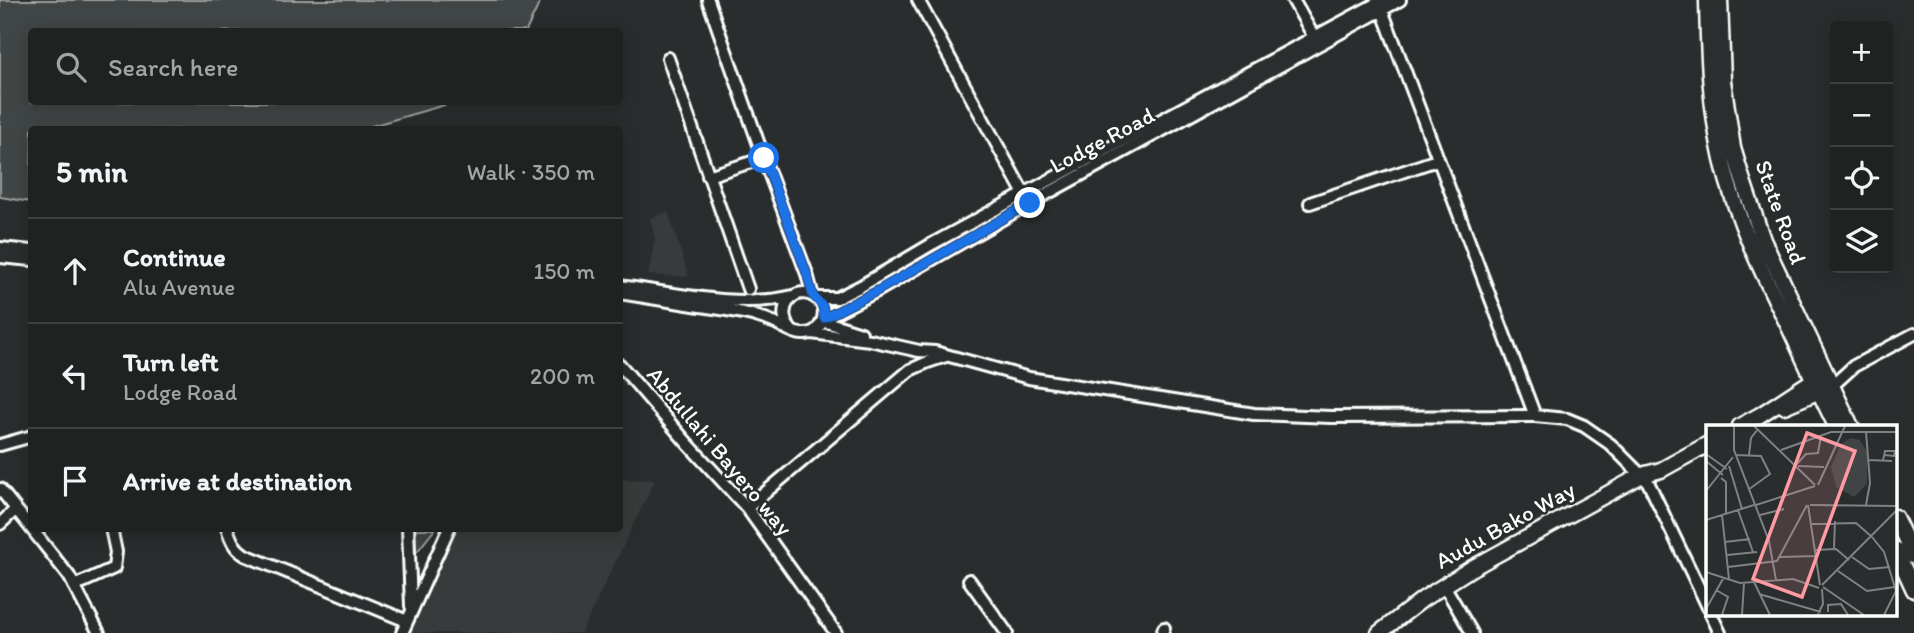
<!DOCTYPE html>
<meta charset="utf-8">
<style>
body{margin:0;font-family:Itim,sans-serif;background:#2d2f2f;color:#f1f3f6}
.controls{position:absolute;right:21px;top:21px;display:grid;overflow:hidden;border-radius:7px;box-shadow:0 4px 18px #0003}
.controls button{width:63px;height:63px;display:grid;place-items:center;padding:0;border:0;border-bottom:2px solid #3d3f40;background:#202222;color:#f1f3f6;font:35px sans-serif}
.stop{position:absolute;width:21px;height:21px;margin:-16px;border:5px solid #1a73e8;border-radius:50%;background:#fff}
.stop.end{background:#1a73e8;border-color:#fff;box-shadow:0 2px 7px #0008}
.list{margin:0;padding:0;list-style:none}
h2{display:flex;justify-content:space-between;align-items:center;height:91px;margin:0;padding:0 28px;font-size:30px}
h2 small{font-size:23px;font-weight:400;color:#a2a4a5}
.list li{display:grid;grid-template-columns:46px 1fr auto;gap:21px;align-items:center;box-sizing:border-box;height:105px;padding:0 28px;border-top:2px solid #3d3f40}
.list b{display:block;font-size:26px;white-space:nowrap}
.list p{margin:0;font-size:23px;white-space:nowrap;color:#a2a4a5}
.list em{font-size:23px;font-style:normal;color:#a2a4a5}
.icon{flex:none;width:38px;height:38px;fill:none;stroke:currentColor;stroke-width:2;stroke-linecap:round;stroke-linejoin:round}
.map{position:relative;flex:none;width:1914px;height:633px;overflow:hidden}
.search{position:absolute;background:#202222;box-shadow:0 4px 18px #0003;left:28px;top:28px;width:595px;height:77px;display:flex;align-items:center;gap:18px;box-sizing:border-box;padding:0 24px;border-radius:7px;color:#a2a4a5;font-size:26px}
.panel{position:absolute;background:#202222;box-shadow:0 4px 18px #0003;left:28px;top:126px;width:595px;height:406px;border-radius:7px}
.map>svg:first-child{display:block}
.built{fill:#373a3b}
.green{fill:#414445;stroke:#a0a2a2;stroke-width:2}
.lines{fill:none;stroke-linecap:round;stroke-linejoin:round}
.minor-casing{stroke:#fff;stroke-width:16}
.major-casing{stroke:#fff;stroke-width:19}
.minor{stroke:#2a2d2e;stroke-width:10}
.major{stroke:#2a2d2e;stroke-width:14}
.route{stroke:#1a73e8;stroke-width:9}
.labels{text-anchor:middle;stroke-width:5;stroke-linejoin:round;paint-order:stroke}
.street-label{font-size:23px;fill:#fff;stroke:#2a2d2e}
.inset-road{fill:none;stroke:#7f8182;stroke-width:2}
.view{fill:#ff9aa2;fill-opacity:0.15;stroke:#ff9aa2;stroke-width:3.5}
.inset-edge{fill:none;stroke:#fff;stroke-width:3.5}
</style>
<div class="map">
<svg width="1914" height="633" viewBox="0 0 1914 633">
<rect width="100%" height="100%" fill="#2a2d2e"/>
<filter id="ink" filterUnits="userSpaceOnUse"><feTurbulence type="fractalNoise" baseFrequency=".0143" numOctaves="2"/><feDisplacementMap in="SourceGraphic" scale="14" xChannelSelector="R" yChannelSelector="G"/><feConvolveMatrix kernelMatrix="1 2 1 2 8 2 1 2 1" color-interpolation-filters="sRGB"/></filter>
<g filter="url(#ink)">
<path class="built" d="M668,212L688,274L687,277L648,275L655,239L650,218Z
M620,479L655,480L581,633H407L454,529L620,528Z"/>
<path class="green" d="M0,0H541L526,31L32,32V102H455L361,129L32,130L31,202L0,197Z
M416,529H435L416,553Z"/>
<g class="lines">
<defs>
<path id="minor" d="M708,0L768,170L807,274L813,296
M918,0L1024,194
M1293,0L1314,37
M1382,10L1535,416
M668,58L748,289
M708,176L764,158
M1310,203L1437,160
M0,248L32,251
M0,257L32,260
M620,286C674,293 740,309 793,296
M620,293C644,297 669,301 694,305C713,308 733,310 752,315C759,317 766,319 773,322C782,325 792,334 802,334C822,336 832,309 815,297C795,283 772,310 792,331
M817,298H837L861,286L932,244L1024,194L1383,0
M824,318L879,290L1030,203L1400,0
M823,321L861,333
M811,333L870,340L919,351L935,352L1029,378L1254,414L1331,417L1535,416L1567,419L1584,426L1610,444L1648,482L1708,607
M620,365L688,444L747,508L836,633
M1832,386L1854,366L1914,334
M0,445L32,436
M0,489L69,576L99,633
M747,508L910,370L928,362L946,356
M0,524L16,509
M227,528C231,540 234,548 245,555L407,621
M408,528L411,606
M969,580L1007,633
M74,586L114,568L116,552L111,528
M1448,592L1472,633
M1711,614L1720,633
M402,633L449,528
M1162,633L1164,628"/>
<path id="major" d="M1707,0C1708,54 1710,107 1722,160C1736,219 1763,275 1790,329C1805,362 1820,394 1836,426
M1720,0L1723,81L1733,148L1742,178L1763,240L1851,426
M1784,406L1827,388
M1740,426L1760,415L1821,375
M1895,517L1914,557
M1895,549L1914,590
M1379,633L1423,599L1472,568L1642,475L1661,470L1708,444"/>
</defs>
<use href="#minor" class="minor-casing"/>
<use href="#major" class="major-casing"/>
<use href="#minor" class="minor"/>
<use href="#major" class="major"/>
</g>
</g>
<g class="lines" filter="url(#ink)">
<path class="route" d="M764,158L807,274L813,296L823,307L824,318L879,290L1030,203"/>
</g>
<g class="labels">
<g class="street-label">
<text transform="translate(1102 140) rotate(-28)" y="8">Lodge Road</text>
<text transform="translate(1781 212) rotate(70)" y="8">State Road</text>
<text transform="translate(720 451) rotate(50)" y="8">Abdullahi Bayero way</text>
<text transform="translate(1505 525) rotate(-29)" y="8">Audu Bako Way</text>
</g>
</g>
<g transform="translate(1706 425)">
<rect width="191" height="191" fill="#2a2d2e"/>
<path d="M144,13L154,15L161,27V59L148,72L130,62L125,42L135,19Z" fill="#414445"/>
<path class="inset-road" d="M28,1V25L63,116L70,155M48,1L109,60M75,25L125,7H191M0,29L21,44M30,30L55,31L64,49L42,65M43,30L45,13L52,4M163,35L186,36M177,35L178,31L179,26H189L188,31L178,30M0,36L17,50M90,40L100,29L112,28L115,11M23,41L36,84M92,41L118,42M15,53L20,57V88M112,60L139,1M0,66L27,32M50,80L109,61M102,80L114,160M104,80L191,81M160,80L164,58L160,7M32,85L47,127M16,90L23,154M54,90L78,84M0,95L48,80M106,99L150,98L166,112M166,112L178,127L190,166L178,190M19,117L44,114M128,123L129,96M109,125L130,124L143,135M21,130L51,127M74,132L110,131M146,132L163,144L184,142M22,142L71,136L101,80M132,146L161,166L189,162M0,147L34,158L87,154L113,163M48,157L64,190M116,160L191,85M117,162L158,190M10,165L22,172L16,190M53,169L115,187M0,184L18,152M122,187V180L135,179L142,190M112,189L117,179L116,164M36,190L38,158"/>
<path class="view" d="M101,8L149,26L96,172L47,154Z"/>
<rect width="191" height="191" class="inset-edge"/>
</g>
</svg>
<div class="controls">
<button>+</button>
<button>−</button>
<button><svg class="icon" aria-label="locate" viewBox="0 0 24 24"><circle cx="12" cy="12" r="6"/><path d="M12 2v4M12 18v4M2 12h4M18 12h4"/></svg></button>
<button><svg class="icon" aria-label="layers" viewBox="0 0 24 24"><path d="M12 4l9 5-9 5-9-5zM3 14l9 5 9-5"/></svg></button>
</div>
<div class="stop" style="left:764px;top:158px"></div>
<div class="stop end" style="left:1030px;top:203px"></div>
<div class="search"><svg class="icon" aria-label="search" viewBox="0 0 24 24"><circle cx="10" cy="10" r="6"/><path d="M15 15l6 6"/></svg>Search here</div>
<section class="panel">
<h2>5 min<small>Walk · 350 m</small></h2>
<ul class="list">
<li><svg class="icon" aria-label="ahead" viewBox="0 0 24 24"><path d="M12 20V5M6 11l6-6 6 6"/></svg><div><b>Continue</b><p>Alu Avenue</p></div><em>150 m</em></li>
<li><svg class="icon" aria-label="left" viewBox="0 0 24 24"><path d="M17 20v-9H6M10 6l-5 5 5 5"/></svg><div><b>Turn left</b><p>Lodge Road</p></div><em>200 m</em></li>
<li><svg class="icon" aria-label="arrive" viewBox="0 0 24 24"><path d="M6 21V4h12l-3 4 3 4H6"/></svg><div><b>Arrive at destination</b></div></li>
</ul>
</section>
</div>
